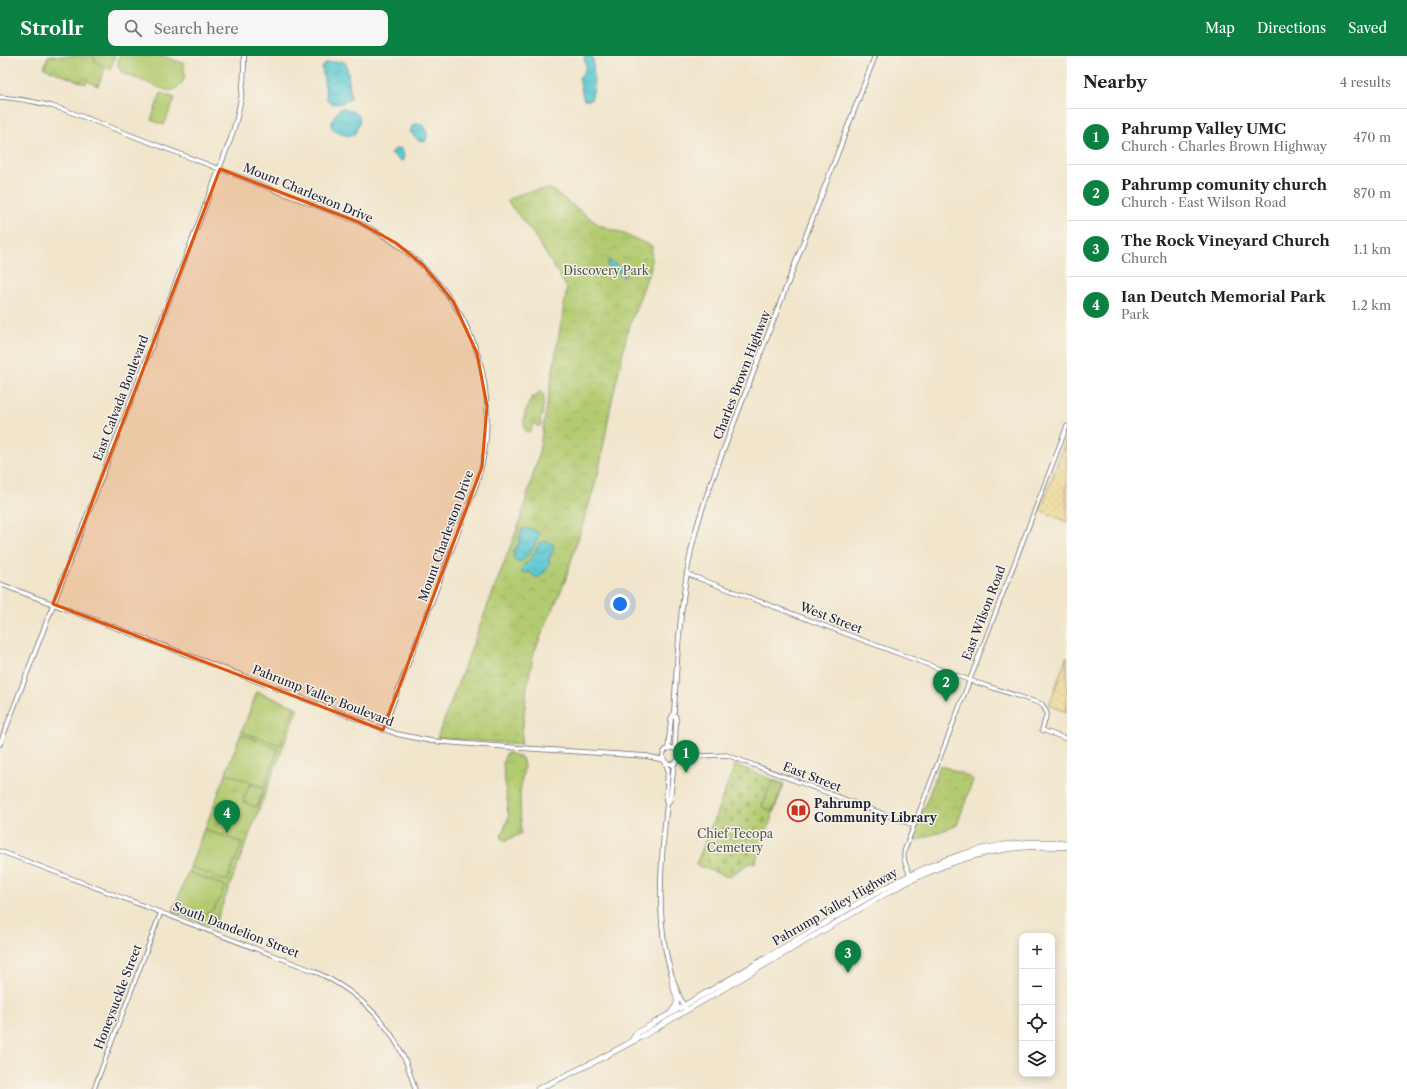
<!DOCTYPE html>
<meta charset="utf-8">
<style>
body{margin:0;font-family:"Libre Caslon Text",serif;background:#f6f6f6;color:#222}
.controls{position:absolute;right:12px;bottom:12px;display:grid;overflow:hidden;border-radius:8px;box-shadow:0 2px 10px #0003}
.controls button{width:36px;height:36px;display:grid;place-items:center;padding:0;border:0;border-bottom:1px solid #e0e0e0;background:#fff;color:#222;font:20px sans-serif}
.you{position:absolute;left:620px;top:548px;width:14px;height:14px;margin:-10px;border:3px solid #fff;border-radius:50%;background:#1a73e8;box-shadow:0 0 0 6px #1a73e833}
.badge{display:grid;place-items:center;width:26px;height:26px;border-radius:50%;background:#0b8043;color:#fff;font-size:13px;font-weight:700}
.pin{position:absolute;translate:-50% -33px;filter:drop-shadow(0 1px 2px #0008)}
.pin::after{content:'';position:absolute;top:21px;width:14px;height:12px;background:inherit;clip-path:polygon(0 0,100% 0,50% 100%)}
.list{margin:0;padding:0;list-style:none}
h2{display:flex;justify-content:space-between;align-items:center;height:52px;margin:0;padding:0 16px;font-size:17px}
h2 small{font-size:13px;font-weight:400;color:#767676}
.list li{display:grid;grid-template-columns:26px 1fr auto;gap:12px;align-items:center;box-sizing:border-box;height:56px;padding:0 16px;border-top:1px solid #e0e0e0}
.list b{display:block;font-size:15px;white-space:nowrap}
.list p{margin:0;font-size:13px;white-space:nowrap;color:#767676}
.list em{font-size:13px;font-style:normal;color:#767676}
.icon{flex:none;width:22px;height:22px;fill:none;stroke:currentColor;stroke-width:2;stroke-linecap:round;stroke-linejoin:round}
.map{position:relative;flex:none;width:1067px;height:1033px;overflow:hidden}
header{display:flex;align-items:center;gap:24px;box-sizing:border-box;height:56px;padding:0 20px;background:#0b8043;color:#fff}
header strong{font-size:19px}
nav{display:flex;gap:22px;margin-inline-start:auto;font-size:14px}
.search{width:280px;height:36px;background:#f6f6f6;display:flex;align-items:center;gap:10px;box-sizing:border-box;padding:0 14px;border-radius:8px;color:#767676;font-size:15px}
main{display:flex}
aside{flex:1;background:#fff}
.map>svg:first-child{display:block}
.grass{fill:url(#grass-tufts);stroke:#6a7655}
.sand{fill:url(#sand-dots);stroke:#887e6c}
.cemetery{fill:url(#cemetery-stones);stroke:#6a7655}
.park{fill:url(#park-crowns);stroke:#6a7655}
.pitch{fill:#b2ca6f;stroke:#6a7655}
.water{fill:url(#water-waves);stroke:#407688}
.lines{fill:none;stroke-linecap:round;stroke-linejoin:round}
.minor-casing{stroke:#6a666d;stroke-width:5}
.major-casing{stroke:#6a666d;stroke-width:5.5}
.highway-casing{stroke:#6a666d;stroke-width:6}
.minor{stroke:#fff;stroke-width:3.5}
.major{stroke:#fff;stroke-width:4}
.highway{stroke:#fff;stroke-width:5}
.marked{fill:#de560e;fill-opacity:0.2;stroke:#de560e;stroke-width:3;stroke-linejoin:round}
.labels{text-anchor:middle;stroke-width:3;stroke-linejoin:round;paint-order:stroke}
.street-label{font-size:12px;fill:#22223b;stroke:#f7f3e8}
.park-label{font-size:12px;fill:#4d544b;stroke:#f7f3e8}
.poi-label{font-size:12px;font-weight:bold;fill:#22223b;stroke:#f7f3e8;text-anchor:start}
</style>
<header>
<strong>Strollr</strong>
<div class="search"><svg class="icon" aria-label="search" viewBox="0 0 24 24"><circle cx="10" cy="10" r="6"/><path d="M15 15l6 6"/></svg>Search here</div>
<nav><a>Map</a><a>Directions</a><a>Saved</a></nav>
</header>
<main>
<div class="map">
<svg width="1067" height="1033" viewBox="0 0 1067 1033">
<defs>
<pattern id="grass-tufts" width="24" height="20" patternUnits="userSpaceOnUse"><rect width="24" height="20" fill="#b2ca6f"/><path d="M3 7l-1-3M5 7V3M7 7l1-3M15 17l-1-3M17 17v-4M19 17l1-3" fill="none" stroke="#99ad61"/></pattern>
<pattern id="sand-dots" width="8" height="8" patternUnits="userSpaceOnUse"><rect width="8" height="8" fill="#eeda9e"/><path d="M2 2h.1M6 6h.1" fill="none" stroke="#ccbb89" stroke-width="1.8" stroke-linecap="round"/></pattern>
<pattern id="cemetery-stones" width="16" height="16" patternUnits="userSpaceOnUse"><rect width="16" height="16" fill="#b2ca6f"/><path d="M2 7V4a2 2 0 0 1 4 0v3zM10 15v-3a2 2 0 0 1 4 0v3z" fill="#99ad61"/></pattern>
<pattern id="park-crowns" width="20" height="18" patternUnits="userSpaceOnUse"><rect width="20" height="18" fill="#b2ca6f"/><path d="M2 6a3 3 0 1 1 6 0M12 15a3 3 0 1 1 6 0" fill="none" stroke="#99ad61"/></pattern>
<pattern id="water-waves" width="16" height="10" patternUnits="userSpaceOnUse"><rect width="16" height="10" fill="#5dcad4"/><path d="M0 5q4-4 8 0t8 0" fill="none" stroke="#51adb7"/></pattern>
</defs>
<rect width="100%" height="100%" fill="#f7f3e8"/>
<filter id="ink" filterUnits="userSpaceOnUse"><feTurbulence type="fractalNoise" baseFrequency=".025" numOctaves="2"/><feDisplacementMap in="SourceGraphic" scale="8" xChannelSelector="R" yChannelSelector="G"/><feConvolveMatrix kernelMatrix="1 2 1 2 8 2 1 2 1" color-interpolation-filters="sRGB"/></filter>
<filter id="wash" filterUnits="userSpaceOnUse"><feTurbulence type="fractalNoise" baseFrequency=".012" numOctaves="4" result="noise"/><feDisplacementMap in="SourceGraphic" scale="16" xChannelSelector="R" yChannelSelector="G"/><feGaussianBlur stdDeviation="0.9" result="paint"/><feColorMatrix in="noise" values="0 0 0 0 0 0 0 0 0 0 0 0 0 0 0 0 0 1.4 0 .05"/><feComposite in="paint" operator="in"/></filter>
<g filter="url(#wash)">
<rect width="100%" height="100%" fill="#f1e5cb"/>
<path class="grass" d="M539,336H542L544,341L542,360L540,363L541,369L538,371L534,367L530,375L526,376C521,363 526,352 532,341H536Z
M510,697L522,702L524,710L520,736L521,778L506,784L502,783L501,780L509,760L507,753L508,748L506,737L503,706L506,698Z"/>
<path class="sand" d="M1067,382V466L1040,454Z
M1067,600V656L1049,649Z"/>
<path class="cemetery" d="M735,709L784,728L755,807H750L728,821L696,809Z"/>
<path class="park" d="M48,0H92L96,6L105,12L98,30L87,25L86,28L44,12Z
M551,133L599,169L624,178L652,190L651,211L628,274L611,349L598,419L564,528L534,596L527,631L521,688L437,682L519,468L538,401L567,232L534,179L507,145C522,135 534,134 551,133Z
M257,636L298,652L214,871L173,856Z
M940,709L970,721L973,724L957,769L911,787Z
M772,725L783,729L773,755L762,751Z"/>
<path class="pitch" d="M92,0H115L110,14L98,8Z
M119,0H163L185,8C183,12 185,14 185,18C184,28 176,36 166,34L122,17L118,9Z
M161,37L175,42L164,69L151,64Z
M257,636L293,650L294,653L280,689L243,676V673Z
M243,679L278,693L264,731L226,717L240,680Z
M250,728L264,733L257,751L243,746Z
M204,773L242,787L227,825L190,811Z
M188,816L225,830C213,862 205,864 174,852Z"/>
<path class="water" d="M584,0H592L593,3L594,32L591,44H584L583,41L579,22L586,12Z
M342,5L345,7L347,11L351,42C345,48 332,51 327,43L322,12L326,7Z
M342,52C351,55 363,57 359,68C357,73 356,77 352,80C347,80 334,77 332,71C330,65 337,54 342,52Z
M418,67C426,70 430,79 425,86L419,85L410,76L412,70Z
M399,92L403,94L404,104L402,105L397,102L391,97L395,93Z
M609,204L624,215V221H623L619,215L607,210Z
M527,472L534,474L539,477V479C535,489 528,505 517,506L514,503V495L519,487L521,475Z
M544,485L553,488C555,494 553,494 550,500C549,502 550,503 549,506C549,513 543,518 538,522L529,516L522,517V512L530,504L540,487Z"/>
</g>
<g filter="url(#ink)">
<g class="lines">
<defs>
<path id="minor" d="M0,41C22,43 44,47 65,54L358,166C437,203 490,278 487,367C487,388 483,408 477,427L383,674
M687,518L969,624L1042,648L1047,657L1042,674L1067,683
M678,696L699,700L727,699L913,769
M677,705L686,701L696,700
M0,795L314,915C355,934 387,962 405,1004C409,1013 412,1023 415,1033
M910,819C906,810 902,802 905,793L1067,370
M94,1033L161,856"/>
<path id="major" d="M0,528L397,678L431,685L520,692L646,700L664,704
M0,688L231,82C240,55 245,28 244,0
M663 700a8 8 0 1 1 16 0a8 8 0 1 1-16 0Z
M668,693L671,663L674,656
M675,693L676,663L674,656C677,602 680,548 691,495C698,461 710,430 722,398L875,0
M665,706L668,713L666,743L667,747C660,815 652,889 685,952
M667,747L670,744L674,707"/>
<path id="highway" d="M672,955C684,943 671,935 672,921
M632,984L637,977L649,970C700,940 752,911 803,880C890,829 961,778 1067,787
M538,1033L592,1007L641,981L887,837C944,805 1000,786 1067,791"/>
</defs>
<use href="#minor" class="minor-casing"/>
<use href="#major" class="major-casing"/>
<use href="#highway" class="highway-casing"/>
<use href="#minor" class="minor"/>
<use href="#major" class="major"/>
<use href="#highway" class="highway"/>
</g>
</g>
<path class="marked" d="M220,113L358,166L396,187L423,209L453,245L477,297L487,350L482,411L383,674L53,548Z"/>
<defs>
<symbol id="library-ring" viewBox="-11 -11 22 22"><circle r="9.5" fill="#f7f3e8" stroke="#c8321e" stroke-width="1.5"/><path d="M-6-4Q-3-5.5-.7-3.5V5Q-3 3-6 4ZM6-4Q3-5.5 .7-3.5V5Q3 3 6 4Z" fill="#c8321e"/></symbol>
</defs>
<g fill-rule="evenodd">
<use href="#library-ring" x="786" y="742" width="25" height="25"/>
</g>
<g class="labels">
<g class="street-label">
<text transform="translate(308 137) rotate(22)" y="4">Mount Charleston Drive</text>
<text transform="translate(742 319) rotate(-69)" y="4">Charles Brown Highway</text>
<text transform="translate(121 342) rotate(-69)" y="4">East Calvada Boulevard</text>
<text transform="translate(446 480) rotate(-70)" y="4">Mount Charleston Drive</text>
<text transform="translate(984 557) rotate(-69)" y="4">East Wilson Road</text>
<text transform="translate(831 562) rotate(21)" y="4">West Street</text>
<text transform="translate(323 640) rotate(21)" y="4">Pahrump Valley Boulevard</text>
<text transform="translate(812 721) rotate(21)" y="4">East Street</text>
<text transform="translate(835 851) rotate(-30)" y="4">Pahrump Valley Highway</text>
<text transform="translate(236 874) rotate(21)" y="4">South Dandelion Street</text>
<text transform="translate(118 941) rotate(-69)" y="4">Honeysuckle Street</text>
</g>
<g class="park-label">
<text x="606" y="219">Discovery Park</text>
<text x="735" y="782">Chief Tecopa<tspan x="735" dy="14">Cemetery</tspan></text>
</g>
<g class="poi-label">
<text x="814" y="752">Pahrump<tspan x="814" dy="14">Community Library</tspan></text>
</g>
</g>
</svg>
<div class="controls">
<button>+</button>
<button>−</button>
<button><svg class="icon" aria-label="locate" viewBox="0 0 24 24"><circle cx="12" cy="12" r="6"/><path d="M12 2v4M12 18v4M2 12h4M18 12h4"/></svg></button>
<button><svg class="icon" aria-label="layers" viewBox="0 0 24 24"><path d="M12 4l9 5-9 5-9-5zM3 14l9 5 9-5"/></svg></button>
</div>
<div class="you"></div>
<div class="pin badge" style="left:686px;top:717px">1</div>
<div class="pin badge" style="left:946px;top:646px">2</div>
<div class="pin badge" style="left:848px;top:917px">3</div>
<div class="pin badge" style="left:227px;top:777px">4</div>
</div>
<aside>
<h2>Nearby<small>4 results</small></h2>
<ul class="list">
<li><span class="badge">1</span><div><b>Pahrump Valley UMC</b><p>Church · Charles Brown Highway</p></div><em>470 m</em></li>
<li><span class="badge">2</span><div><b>Pahrump comunity church</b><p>Church · East Wilson Road</p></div><em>870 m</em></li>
<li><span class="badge">3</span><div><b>The Rock Vineyard Church</b><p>Church</p></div><em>1.1 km</em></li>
<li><span class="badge">4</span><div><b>Ian Deutch Memorial Park</b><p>Park</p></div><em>1.2 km</em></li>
</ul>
</aside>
</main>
